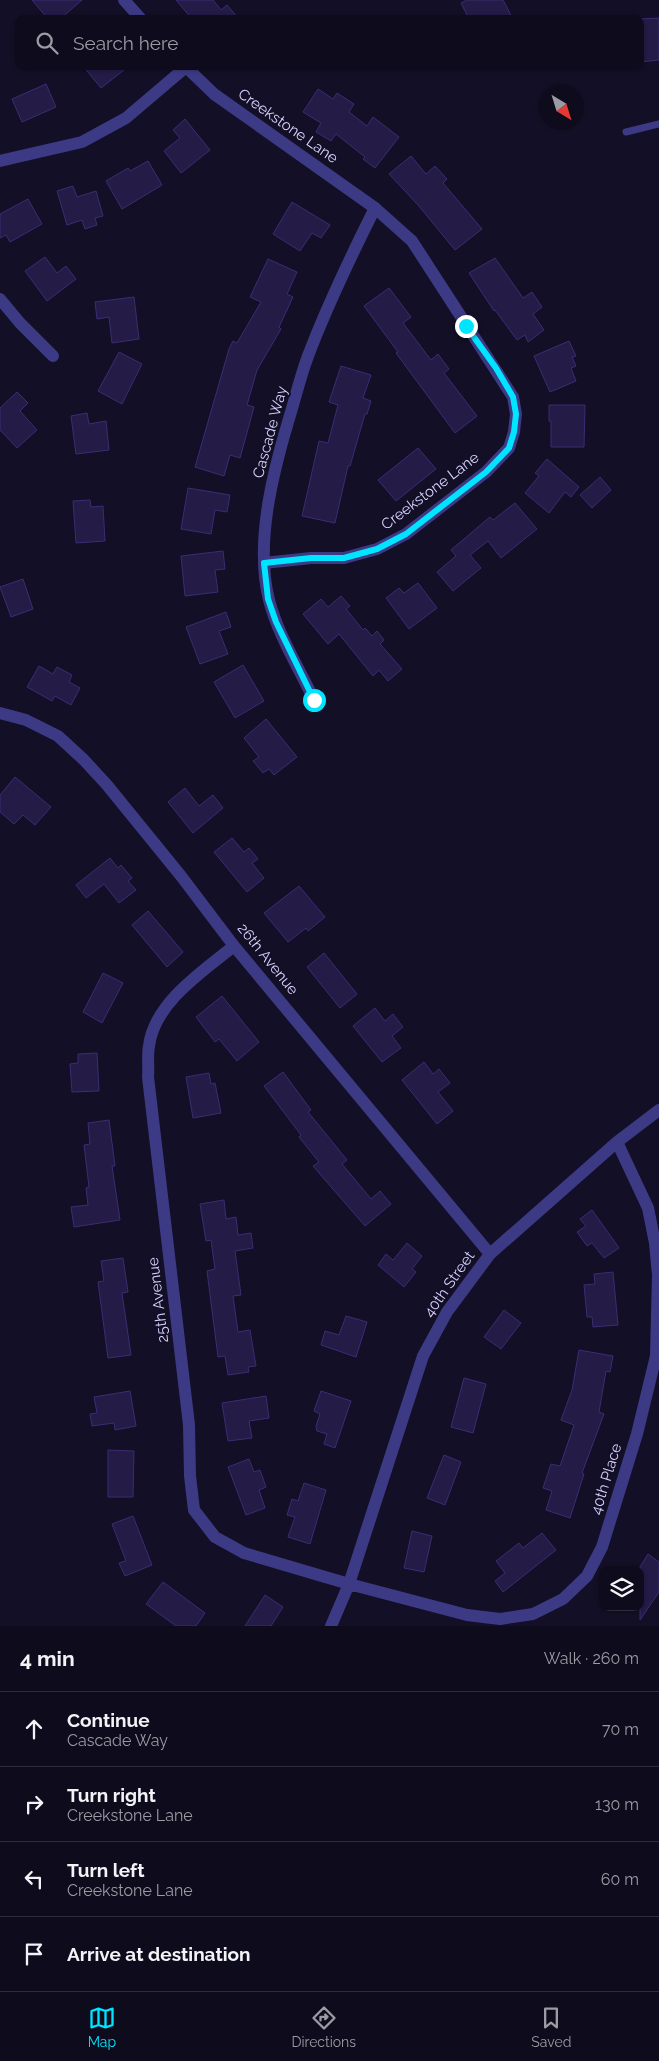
<!DOCTYPE html>
<meta charset="utf-8">
<style>
body{margin:0;font-family:Raleway,sans-serif;background:#1c1929;color:#f1f3f6}
.controls{position:absolute;right:15px;bottom:15px;display:grid;overflow:hidden;border-radius:10px;box-shadow:0 1px 4px #0004}
.controls button{width:45px;height:45px;display:grid;place-items:center;padding:0;border:0;border-bottom:1px solid #2e2b3b;background:#0e0b1c;color:#f1f3f6;font:25px sans-serif}
.compass{position:absolute;left:539px;top:85px;width:45px;height:45px;border-radius:50%;background:#0e0b1c;box-shadow:0 1px 4px #0004;rotate:142deg}
.stop{position:absolute;width:15px;height:15px;margin:-11px;border:4px solid #00e5ff;border-radius:50%;background:#fff}
.stop.end{background:#00e5ff;border-color:#fff;box-shadow:0 1px 5px #0008}
.list{margin:0;padding:0;list-style:none}
h2{display:flex;justify-content:space-between;align-items:center;height:65px;margin:0;padding:0 20px;font-size:21px}
h2 small{font-size:16px;font-weight:400;color:#9b9ba3}
.list li{display:grid;grid-template-columns:32px 1fr auto;gap:15px;align-items:center;box-sizing:border-box;height:75px;padding:0 20px;border-top:1px solid #2e2b3b}
.list b{display:block;font-size:19px;white-space:nowrap}
.list p{margin:0;font-size:16px;white-space:nowrap;color:#9b9ba3}
.list em{font-size:16px;font-style:normal;color:#9b9ba3}
.icon{flex:none;width:28px;height:28px;fill:none;stroke:currentColor;stroke-width:2;stroke-linecap:round;stroke-linejoin:round}
.map{position:relative;flex:none;width:659px;height:1626px;overflow:hidden}
.search{position:absolute;background:#0e0b1c;box-shadow:0 1px 4px #0004;left:15px;right:15px;top:15px;height:55px;display:flex;align-items:center;gap:12px;box-sizing:border-box;padding:0 18px;border-radius:10px;color:#9b9ba3;font-size:19px}
.sheet{height:365px;background:#0e0b1c}
nav{display:flex;justify-content:space-around;align-items:center;box-sizing:border-box;height:70px;border-top:1px solid #2e2b3b;background:#0e0b1c;font-size:14px;color:#9b9ba3}
nav a{display:grid;justify-items:center;gap:2px}
nav .on{color:#00e5ff}
.map>svg:first-child{display:block}
.building{fill:#241b47;stroke:#3b2d73}
.lines{fill:none;stroke-linecap:round;stroke-linejoin:round}
.lane{stroke:#3d3a85;stroke-width:7}
.street{stroke:#3d3a85;stroke-width:12}
.route{stroke:#00e5ff;stroke-width:6}
.labels{text-anchor:middle;stroke-width:4;stroke-linejoin:round;paint-order:stroke}
.street-label{font-size:15px;fill:#d9d4ff;stroke:#130f26}
</style>
<div class="map">
<svg width="659" height="1626" viewBox="0 0 659 1626">
<rect width="100%" height="100%" fill="#130f26"/>
<path class="building" d="M32,0H82L60,19H48Z
M176,0H213L221,10L227,5L239,19H192Z
M467,0H503L513,19H469L461,3Z
M659,18V60L640,62V19Z
M83,66H129L101,88Z
M46,84L56,107L22,122L12,99Z
M318,89L333,99L337,93L354,104L349,112L367,126L373,117L399,137L375,168L363,159L365,157L336,134L331,141L316,132L321,123L303,112Z
M185,119L210,150L181,173L164,151L180,138L173,130Z
M411,156L426,174L435,166L447,179L443,183L482,229L455,250L418,205L389,174Z
M148,161L162,185L122,209L106,181L128,168L130,171Z
M73,186L77,197L96,191L103,216L95,218L97,225L85,229L82,220L67,225L57,191Z
M28,199L42,224L10,242L6,235L0,238V214Z
M292,202L330,225L321,238L312,233L300,251L273,234Z
M45,257L57,273L66,266L76,279L47,301L25,271Z
M495,258L523,298L532,292L542,307L533,314L544,330L528,342L525,335L517,340L495,310L494,311L469,273Z
M268,259L297,272L287,294L293,297L279,327L281,329L257,370L247,405L254,407L240,458L230,455L224,476L195,467L229,349L233,341L237,343L261,302L250,297Z
M389,288L411,317L403,323L431,360L438,354L449,369L444,373L477,416L455,433L396,353L398,352L364,306Z
M134,297L139,339L112,343L109,317L97,319L95,302Z
M569,341L576,356L572,357L576,366L571,368L576,381L550,392L534,356Z
M119,352L142,364L122,404L98,391Z
M341,366L371,375L363,398L371,401L367,414H365L350,466H348L335,523L302,516L319,441L328,443L338,405L329,402Z
M17,392L28,403L20,411L37,430L17,448L0,430V408Z
M549,405H585L584,447H551V421H549Z
M87,413L89,424L106,421L109,450L76,454L71,416Z
M418,448L436,469L396,501L378,480Z
M547,459L579,487L571,497L565,492L549,513L525,493L539,476L535,473Z
M600,477L611,490L592,508L580,495Z
M188,488L230,495L227,512L215,510L211,534L181,529Z
M90,500L91,507L103,506L105,541L76,543L73,501Z
M515,503L537,529L501,558L488,541L470,555L481,568L453,591L437,572L456,556L451,550L490,517L493,520Z
M223,551L225,569L215,570L218,592L185,596L181,556Z
M23,579L33,609L11,617L0,587Z
M418,583L437,608L409,629L386,598L399,588L404,593Z
M341,596L350,606L346,609L363,630L365,628L372,636L377,631L384,640L380,644L402,669L388,681L379,670L373,676L339,634L328,644L303,614L321,599L328,607Z
M226,612L231,627L219,631L228,654L200,664L186,627Z
M243,665L264,701L235,718L214,682Z
M39,666L53,674L57,667L72,675L69,682L80,688L71,705L55,696L52,701L27,687Z
M266,719L297,757L274,775L269,769L263,773L253,761L259,757L244,738Z
M15,777L51,807L35,825L23,815L14,824L0,812V795Z
M185,788L199,806L213,795L223,808L193,833L168,802Z
M232,838L244,852L249,848L258,859L252,863L264,878L247,892L214,852Z
M110,858L118,868L121,865L132,878L128,881L136,890L119,903L104,884L86,898L76,885Z
M299,886L325,917L308,931L306,928L288,942L264,913Z
M148,911L183,952L167,967L132,925Z
M324,953L357,994L340,1008L307,967Z
M103,973L123,983L102,1023L83,1012Z
M222,996L259,1042L237,1061L219,1039L215,1042L196,1017Z
M375,1008L385,1021L393,1014L403,1027L392,1036L401,1048L382,1062L353,1026Z
M97,1053L99,1091L72,1092L70,1064L78,1063V1054Z
M424,1062L433,1074L439,1069L450,1083L438,1092L453,1111L437,1124L402,1080Z
M283,1072L311,1110L308,1112L347,1160L342,1164L371,1199L380,1191L391,1204L365,1226L313,1166L319,1162L299,1137L301,1135L264,1086Z
M209,1073L211,1084L215,1083L221,1113L193,1118L186,1077Z
M109,1120L115,1166H112L120,1220L74,1227L71,1207L88,1205L86,1188L89,1187L84,1145L90,1144L88,1123Z
M224,1200L226,1219L236,1217L238,1235L251,1233L253,1248L235,1251L241,1295L233,1296L238,1332L250,1330L256,1366L248,1367L249,1372L228,1375L225,1356L218,1357L207,1271L215,1269L211,1240L206,1241L200,1204Z
M592,1210L619,1248L604,1258L592,1243L587,1246L577,1232L586,1226L580,1219Z
M407,1243L422,1256L412,1269L416,1272L404,1287L378,1265L386,1254L393,1260Z
M123,1258L128,1292L122,1293L131,1355L108,1358L98,1282L104,1281L101,1261Z
M613,1272L618,1325L593,1327L592,1317H587L584,1285L595,1284L594,1274Z
M504,1310L521,1323L501,1349L484,1337Z
M346,1316L367,1322L356,1357L321,1345L325,1331L339,1335Z
M579,1350L613,1356L610,1372L606,1371L599,1412L604,1414L582,1473L584,1474L570,1518L546,1510L552,1491L543,1488L551,1464L560,1466L574,1425L561,1420L572,1390Z
M464,1378L486,1384L473,1433L451,1427Z
M130,1391L136,1426L115,1430L114,1423L92,1426L90,1414L97,1413L94,1397Z
M321,1391L351,1401L335,1448L324,1444L327,1434L317,1431L316,1426L320,1414L314,1411Z
M266,1396L269,1418L249,1421L252,1438L228,1441L222,1403Z
M108,1450L134,1451L133,1497H108Z
M444,1455L461,1462L445,1505L427,1498Z
M249,1459L254,1472L260,1470L266,1487L259,1490L265,1508L246,1515L228,1467Z
M304,1483L326,1490L310,1544L288,1537L295,1517L287,1515L292,1499L298,1501Z
M133,1516L152,1565L125,1576L119,1563L126,1561L112,1524Z
M412,1531L432,1536L424,1572L404,1568Z
M542,1533L556,1550L503,1592L495,1581L505,1573L496,1561L519,1543L523,1548Z
M648,1554L659,1562V1592L640,1620V1567Z
M163,1582L205,1613L196,1626H176L146,1604Z
M265,1595L283,1607L271,1626H245Z"/>
<g class="lines">
<path class="lane" d="M626,132L659,124"/>
<path class="street" d="M124,0L141,19
M185,66L214,94L375,208L412,241L513,397L516,414L514,432L509,448L486,472L406,534L377,549L344,558H311L264,563
M0,161L82,142L126,118L186,67
M0,299L20,323L53,356
M314,700C299,668 278,635 269,600C255,544 272,476 288,422C295,400 300,377 308,356C327,306 351,256 375,208
M0,713L26,720L58,736L84,760L107,785L181,876L234,946L490,1254
M234,946C203,971 154,1003 149,1046C147,1056 149,1067 148,1077L189,1425L190,1476L194,1510L215,1537L244,1553L349,1584L467,1615L500,1619L533,1614L563,1599L587,1576L602,1547L637,1434L656,1356L658,1275L655,1243L648,1208L617,1142
M331,1626L349,1584L423,1356L447,1312L490,1254L617,1142L659,1110"/>
</g>
<g class="lines">
<path class="route" d="M314,700L276,622L268,599L264,563L311,558H344L377,549L406,534L486,472L509,448L514,432L516,414L513,397L496,368L466,326"/>
</g>
<g class="labels">
<g class="street-label">
<text transform="translate(288 126) rotate(35)" y="5">Creekstone Lane</text>
<text transform="translate(270 432) rotate(-75)" y="5">Cascade Way</text>
<text transform="translate(430 491) rotate(-37)" y="5">Creekstone Lane</text>
<text transform="translate(268 959) rotate(51)" y="5">26th Avenue</text>
<text transform="translate(449 1284) rotate(-55)" y="5">40th Street</text>
<text transform="translate(158 1300) rotate(-97)" y="5">25th Avenue</text>
<text transform="translate(606 1479) rotate(-73)" y="5">40th Place</text>
</g>
</g>
</svg>
<div class="controls">
<button><svg class="icon" aria-label="layers" viewBox="0 0 24 24"><path d="M12 4l9 5-9 5-9-5zM3 14l9 5 9-5"/></svg></button>
</div>
<svg class="compass" viewBox="-18 -18 36 36"><path d="M0-13l5 13h-10z" fill="#e53935"/><path d="M0 13l5-13h-10z" fill="#9b9ba3"/></svg>
<div class="stop" style="left:314px;top:700px"></div>
<div class="stop end" style="left:466px;top:326px"></div>
<div class="search"><svg class="icon" aria-label="search" viewBox="0 0 24 24"><circle cx="10" cy="10" r="6"/><path d="M15 15l6 6"/></svg>Search here</div>
</div>
<section class="sheet">
<h2>4 min<small>Walk · 260 m</small></h2>
<ul class="list">
<li><svg class="icon" aria-label="ahead" viewBox="0 0 24 24"><path d="M12 20V5M6 11l6-6 6 6"/></svg><div><b>Continue</b><p>Cascade Way</p></div><em>70 m</em></li>
<li><svg class="icon" aria-label="right" viewBox="0 0 24 24"><path d="M7 20v-9h11M14 6l5 5-5 5"/></svg><div><b>Turn right</b><p>Creekstone Lane</p></div><em>130 m</em></li>
<li><svg class="icon" aria-label="left" viewBox="0 0 24 24"><path d="M17 20v-9H6M10 6l-5 5 5 5"/></svg><div><b>Turn left</b><p>Creekstone Lane</p></div><em>60 m</em></li>
<li><svg class="icon" aria-label="arrive" viewBox="0 0 24 24"><path d="M6 21V4h12l-3 4 3 4H6"/></svg><div><b>Arrive at destination</b></div></li>
</ul>
</section>
<nav>
<a class="on"><svg class="icon" aria-label="map" viewBox="0 0 24 24"><path d="M3 6l6-2 6 2 6-2v14l-6 2-6-2-6 2zM9 4v14M15 6v14"/></svg>Map</a>
<a><svg class="icon" aria-label="directions" viewBox="0 0 24 24"><path d="M12 3l9 9-9 9-9-9zM9 14v-3h6M13 9l2 2-2 2"/></svg>Directions</a>
<a><svg class="icon" aria-label="saved" viewBox="0 0 24 24"><path d="M7 4h10v16l-5-4-5 4z"/></svg>Saved</a>
</nav>
